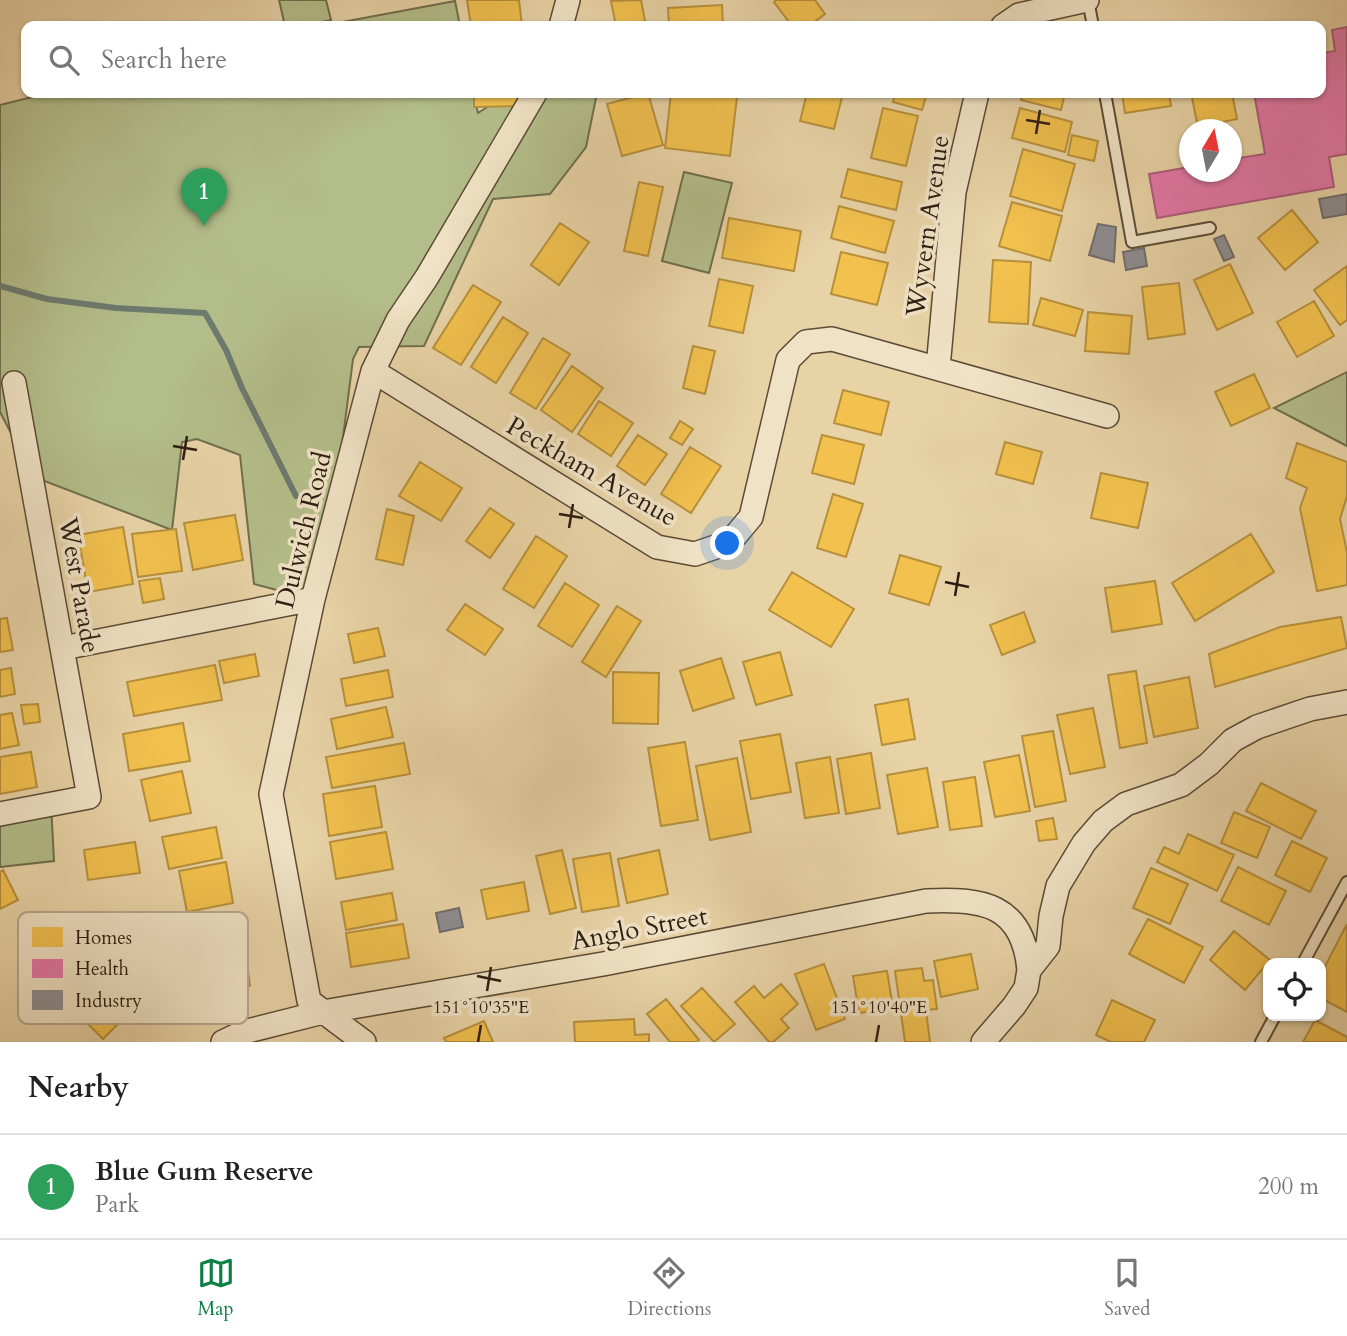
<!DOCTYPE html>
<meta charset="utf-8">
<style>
body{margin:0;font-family:Cardo,serif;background:#f2f2f2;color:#222}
.controls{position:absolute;right:21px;bottom:21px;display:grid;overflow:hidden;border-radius:14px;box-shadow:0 2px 5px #0004}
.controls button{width:63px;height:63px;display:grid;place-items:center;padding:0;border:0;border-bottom:2px solid #e0e0e0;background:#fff;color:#222;font:35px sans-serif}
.compass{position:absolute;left:1179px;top:119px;width:63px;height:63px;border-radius:50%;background:#fff;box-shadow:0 2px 5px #0004;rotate:10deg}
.you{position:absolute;left:728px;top:544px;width:24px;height:24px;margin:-18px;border:5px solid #fff;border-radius:50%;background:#1a73e8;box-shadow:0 0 0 10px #1a73e833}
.badge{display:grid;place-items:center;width:46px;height:46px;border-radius:50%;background:#0b8043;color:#fff;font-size:23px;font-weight:700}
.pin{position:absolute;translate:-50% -58px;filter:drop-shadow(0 2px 4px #0008)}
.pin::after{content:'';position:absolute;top:37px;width:24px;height:21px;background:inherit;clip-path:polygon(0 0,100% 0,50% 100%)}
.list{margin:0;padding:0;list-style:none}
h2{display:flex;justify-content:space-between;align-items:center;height:91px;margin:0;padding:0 28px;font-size:30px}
h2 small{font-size:23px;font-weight:400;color:#767676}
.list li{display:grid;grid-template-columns:46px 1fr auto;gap:21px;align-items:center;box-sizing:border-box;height:105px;padding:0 28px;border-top:2px solid #e0e0e0}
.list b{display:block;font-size:26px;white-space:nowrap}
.list p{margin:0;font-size:23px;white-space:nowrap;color:#767676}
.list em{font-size:23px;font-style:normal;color:#767676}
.icon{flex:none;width:38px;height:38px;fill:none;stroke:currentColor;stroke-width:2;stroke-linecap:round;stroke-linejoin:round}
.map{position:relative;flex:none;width:1347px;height:1042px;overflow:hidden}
.search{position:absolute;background:#fff;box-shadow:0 2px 5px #0004;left:21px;right:21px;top:21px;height:77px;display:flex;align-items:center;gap:18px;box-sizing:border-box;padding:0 24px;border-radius:14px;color:#767676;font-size:26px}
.sheet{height:196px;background:#fff}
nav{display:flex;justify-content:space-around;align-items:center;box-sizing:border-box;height:98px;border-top:2px solid #e0e0e0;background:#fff;font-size:19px;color:#767676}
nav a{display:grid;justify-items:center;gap:4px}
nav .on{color:#0b8043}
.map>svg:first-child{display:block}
.green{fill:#b3bd89;stroke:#706e4e;stroke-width:2}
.homes{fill:#f2c14e;stroke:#b7903c;stroke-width:2}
.health{fill:#e377a8;stroke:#ac5c7b;stroke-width:2}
.industry{fill:#8d8d92;stroke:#706c6c;stroke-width:2}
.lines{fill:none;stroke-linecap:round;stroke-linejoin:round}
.stream{stroke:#6d7a6e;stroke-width:6}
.lane-casing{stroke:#5c4b37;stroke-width:14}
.street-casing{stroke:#5c4b37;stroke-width:26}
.lane{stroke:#f0e2c5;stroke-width:10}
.street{stroke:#f0e2c5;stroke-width:23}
.ticks{fill:none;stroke:#2d1e12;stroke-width:2.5}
.labels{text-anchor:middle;stroke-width:7;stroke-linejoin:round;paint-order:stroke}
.street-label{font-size:26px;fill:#2d1e12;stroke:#f0e2c5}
.key{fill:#f0e2c5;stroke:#b6a78f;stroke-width:2}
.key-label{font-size:19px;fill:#2d1e12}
.ticks-label{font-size:18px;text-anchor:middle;fill:#2d1e12;stroke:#f0e2c5;stroke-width:7;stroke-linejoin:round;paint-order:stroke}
</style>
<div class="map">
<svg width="1347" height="1042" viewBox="0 0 1347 1042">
<rect width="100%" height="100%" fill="#e8d3a6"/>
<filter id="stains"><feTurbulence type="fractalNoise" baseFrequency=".00286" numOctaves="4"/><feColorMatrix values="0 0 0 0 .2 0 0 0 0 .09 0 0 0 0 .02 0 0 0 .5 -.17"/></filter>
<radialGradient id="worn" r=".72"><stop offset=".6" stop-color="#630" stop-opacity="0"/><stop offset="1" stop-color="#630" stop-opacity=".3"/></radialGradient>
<path class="green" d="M279,0H326L331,20L304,26H285Z
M455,1L460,26H321Z
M48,93H473L478,113L509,93H597L586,147L550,194L493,199L424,346L359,347L353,359L322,602L254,584L240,455L197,439L182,442L172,530L34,477L0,412V105Z
M684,172L732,183L709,273L662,261Z
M1347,372V446L1274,408Z
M51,804L54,861L0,867V807Z"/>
<path class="homes" d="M467,0H519L522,26H471Z
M641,0L646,26H616L611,1Z
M776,0H815L825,14L809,26H792L774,2Z
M722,5L723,26H669L668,8Z
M474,93H521V106L474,107Z
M648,93L663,145L622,156L607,104Z
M671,93H702L737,97L730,156L665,148Z
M807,93H843L834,129L800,121Z
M895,93H927L922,110L893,102Z
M1023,93H1065L1061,110L1021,100Z
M1122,93H1169L1171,106L1125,113Z
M1191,93H1232L1237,119L1198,127Z
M883,108L918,116L906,166L871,158Z
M1020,108L1072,122L1065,152L1012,138Z
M1072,135L1098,141L1094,161L1068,155Z
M1023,149L1075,164L1062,211L1010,196Z
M848,169L902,182L896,210L841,197Z
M639,182L663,187L648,256L624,251Z
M1012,202L1062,216L1050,261L999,246Z
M839,206L894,221L885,253L831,238Z
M1292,210L1318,242L1285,270L1258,238Z
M729,218L801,231L794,271L722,258Z
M560,223L589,242L559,285L531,265Z
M841,252L888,263L877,305L831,294Z
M993,260L1031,262L1028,324L989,322Z
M1230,264L1253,313L1217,330L1194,280Z
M1347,266V320L1340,325L1314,290Z
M719,279L753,286L743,333L709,326Z
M1179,283L1185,334L1148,339L1142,287Z
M473,285L501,302L461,365L433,348Z
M1041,298L1083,310L1075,336L1033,325Z
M1314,301L1334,336L1297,357L1277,322Z
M1088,312L1132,316L1129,354L1085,351Z
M503,317L528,333L496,383L471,367Z
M543,338L570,354L536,409L510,393Z
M693,346L715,351L705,394L683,388Z
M572,366L603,388L572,432L541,410Z
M1254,374L1270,408L1231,426L1215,392Z
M843,390L889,402L881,435L834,423Z
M599,401L633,423L611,456L578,434Z
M680,421L693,429L682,445L670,438Z
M638,435L667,454L645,485L617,466Z
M822,435L864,445L854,484L812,473Z
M1005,442L1042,452L1033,484L996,474Z
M1297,443L1347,462V496L1340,519L1347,552V585L1317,591L1300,508L1307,488L1286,478Z
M690,447L721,466L691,513L661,494Z
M420,462L462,488L441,521L399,496Z
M1101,473L1148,483L1138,528L1091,518Z
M833,494L863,504L846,557L817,548Z
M490,508L514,524L490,558L466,541Z
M387,509L414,516L403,565L376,559Z
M235,515L243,560L193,570L184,523Z
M123,527L133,584L88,592L78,535Z
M176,529L182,571L138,577L132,534Z
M1251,534L1274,572L1195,621L1172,583Z
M536,536L567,556L534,608L503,589Z
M900,555L941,567L929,605L889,593Z
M792,572L854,609L831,647L769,610Z
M160,578L164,599L143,603L139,581Z
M1155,581L1162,624L1112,632L1105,588Z
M565,583L599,605L572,647L538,626Z
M465,604L503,629L485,655L447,630Z
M617,606L641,621L606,677L582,662Z
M1024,612L1035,642L1002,655L990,625Z
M1341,617L1347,648L1215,687L1209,654L1280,627Z
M7,618L13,650L0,652V619Z
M378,628L385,656L354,663L348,634Z
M780,652L792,695L756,705L743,662Z
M255,654L259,676L224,683L219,661Z
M721,658L734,698L693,711L680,671Z
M215,665L222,700L134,716L127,682Z
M11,668L15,694L0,697V670Z
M388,670L393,697L346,706L341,679Z
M1136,671L1147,743L1120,748L1108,675Z
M613,672L659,673L658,724L613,723Z
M1189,677L1198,728L1154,737L1144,686Z
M908,699L915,739L882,745L875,705Z
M38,704L40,722L24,724L21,705Z
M386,707L393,737L337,749L331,719Z
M1093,708L1105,767L1070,774L1057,715Z
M12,713L19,745L0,749V715Z
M183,723L190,761L129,771L123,734Z
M1053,731L1066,801L1035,807L1022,736Z
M780,734L791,792L751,799L740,741Z
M685,742L698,820L661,826L648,748Z
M404,743L410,774L332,788L326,757Z
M31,752L37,787L0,794V757Z
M871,753L880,808L846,814L837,759Z
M1019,755L1030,811L995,817L984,762Z
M830,757L839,813L805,818L796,763Z
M737,758L751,832L710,840L696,766Z
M927,768L938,827L898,834L887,775Z
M182,771L191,813L150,821L141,780Z
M975,777L982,826L950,830L943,782Z
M1261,783L1316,811L1301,839L1246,811Z
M375,786L382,827L329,836L323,794Z
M1234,812L1270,827L1257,858L1221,843Z
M1053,818L1057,839L1039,841L1036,821Z
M216,827L222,858L169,869L162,837Z
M386,832L393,869L336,879L330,842Z
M1188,834L1234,855L1217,891L1157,862L1164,847L1179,854Z
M1292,841L1327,858L1310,892L1275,875Z
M135,842L140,873L88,880L84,850Z
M562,850L576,908L550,914L536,856Z
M659,850L668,894L627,903L618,859Z
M610,853L619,906L582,912L573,859Z
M226,862L233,903L187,912L179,871Z
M1238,867L1286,891L1269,925L1221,901Z
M1151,868L1188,884L1170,924L1133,908Z
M3,870L18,900L0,909V872Z
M524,882L529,911L487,919L481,890Z
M392,893L397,920L346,930L341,902Z
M1148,919L1203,947L1184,983L1129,954Z
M403,924L409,958L351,967L346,933Z
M1347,924V1012L1321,998V974Z
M1234,931L1270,960L1245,990L1210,960Z
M971,954L978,989L941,997L934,961Z
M246,955L250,986L205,992L200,961Z
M65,956L126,1016L103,1039L43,979Z
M824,964L845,1019L816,1030L795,974Z
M922,968L924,981L933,980L937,1009L926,1010L930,1042H905L895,971Z
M887,971L893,1008L859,1013L853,976Z
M781,984L798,1004L781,1019L789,1028L773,1042H769L735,1002L754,986L764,998Z
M702,988L735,1024L714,1042L681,1006Z
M666,999L699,1040L697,1042H670L647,1014Z
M1112,1000L1155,1020L1144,1042H1111L1096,1035Z
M634,1019L635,1035L649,1034V1042H575L574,1022Z
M1315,1020L1347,1037V1042H1303Z
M484,1021L493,1042H446L444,1038Z"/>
<path class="health" d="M1347,27V154L1329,157L1334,187L1157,218L1149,174L1190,167V172H1232V159L1265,154L1254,93H1321V53L1335,51L1332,30Z"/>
<path class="industry" d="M1347,194V214L1323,218L1319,199Z
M1098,224L1116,227L1114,262L1089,255Z
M1224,235L1234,257L1224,261L1214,239Z
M1144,248L1147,266L1126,270L1123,252Z
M459,908L463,927L440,932L436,913Z"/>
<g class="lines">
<path class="stream" d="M0,286L47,299L116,308L205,313L226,350L242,388L296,496"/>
<defs>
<path id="lane" d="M1088,0L1093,26
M1105,93L1132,242L1210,228
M1303,963L1347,882
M1261,1042L1275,1016"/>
<path id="street" d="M561,26L568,0
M1003,26L1019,15L1087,0
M938,368L954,192L977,93
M373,371L657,547L695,554L730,542L751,517L788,360L806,342L832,339L1107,416
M63,648L313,599
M0,814L89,797L14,383
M223,1042L244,1032L323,1012L603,964L926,901C982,898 1023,904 1029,970
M364,1042L309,1001L271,794L313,599L373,371L398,320L427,277L535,93
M983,1042L1014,1006L1026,988L1029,970L1048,946L1051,916L1058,886L1084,843L1103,821L1126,804L1181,785L1209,764L1233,740L1257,727L1310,709L1347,702"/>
</defs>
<use href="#lane" class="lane-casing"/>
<use href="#street" class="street-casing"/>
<use href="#lane" class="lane"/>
<use href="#street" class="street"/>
</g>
<path class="ticks" d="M1026,120L1050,124M1036,134L1040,110M173,446L197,450M183,460L187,436M559,514L583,518M569,528L573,504M945,582L969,587M955,596L959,572M477,976L501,981M487,991L491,967M478,1042L481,1025M876,1042L879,1025"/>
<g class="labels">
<g class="street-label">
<text transform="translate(927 226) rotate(-82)" y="9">Wyvern Avenue</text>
<text transform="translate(592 471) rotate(30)" y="9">Peckham Avenue</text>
<text transform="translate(303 530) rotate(-76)" y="9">Dulwich Road</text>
<text transform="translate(80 585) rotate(80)" y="9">West Parade</text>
<text transform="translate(639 928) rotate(-11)" y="9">Anglo Street</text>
</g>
</g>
<rect x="18" y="912" width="230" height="112" rx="10" class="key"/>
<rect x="32" y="927" width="31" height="20" fill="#f2c14e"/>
<rect x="32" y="959" width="31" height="19" fill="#e377a8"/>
<rect x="32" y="990" width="31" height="20" fill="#8d8d92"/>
<g class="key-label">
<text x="75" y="944">Homes</text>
<text x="75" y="975">Health</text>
<text x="75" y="1007">Industry</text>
</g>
<g class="ticks-label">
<text x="481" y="1013">151°10'35"E</text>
<text x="879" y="1013">151°10'40"E</text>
</g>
<rect width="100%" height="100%" filter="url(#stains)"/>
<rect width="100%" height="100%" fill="url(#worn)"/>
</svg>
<div class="controls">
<button><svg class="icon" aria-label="locate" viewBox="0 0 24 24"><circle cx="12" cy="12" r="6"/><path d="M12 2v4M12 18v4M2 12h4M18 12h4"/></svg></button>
</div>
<svg class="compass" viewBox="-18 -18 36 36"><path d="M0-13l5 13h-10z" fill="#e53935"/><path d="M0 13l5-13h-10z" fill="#767676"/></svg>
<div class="you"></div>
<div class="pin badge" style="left:204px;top:226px;background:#2e9e5b">1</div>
<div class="search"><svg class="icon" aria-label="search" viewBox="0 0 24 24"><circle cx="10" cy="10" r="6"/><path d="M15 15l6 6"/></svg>Search here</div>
</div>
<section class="sheet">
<h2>Nearby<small></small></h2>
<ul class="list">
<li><span class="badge" style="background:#2e9e5b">1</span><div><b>Blue Gum Reserve</b><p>Park</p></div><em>200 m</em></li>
</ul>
</section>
<nav>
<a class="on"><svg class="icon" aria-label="map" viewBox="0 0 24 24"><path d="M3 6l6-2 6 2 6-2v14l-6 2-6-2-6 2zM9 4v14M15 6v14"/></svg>Map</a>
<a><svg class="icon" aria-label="directions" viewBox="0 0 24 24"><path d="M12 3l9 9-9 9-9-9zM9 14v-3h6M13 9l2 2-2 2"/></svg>Directions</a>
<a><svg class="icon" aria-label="saved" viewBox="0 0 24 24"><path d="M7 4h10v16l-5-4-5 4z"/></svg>Saved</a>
</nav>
